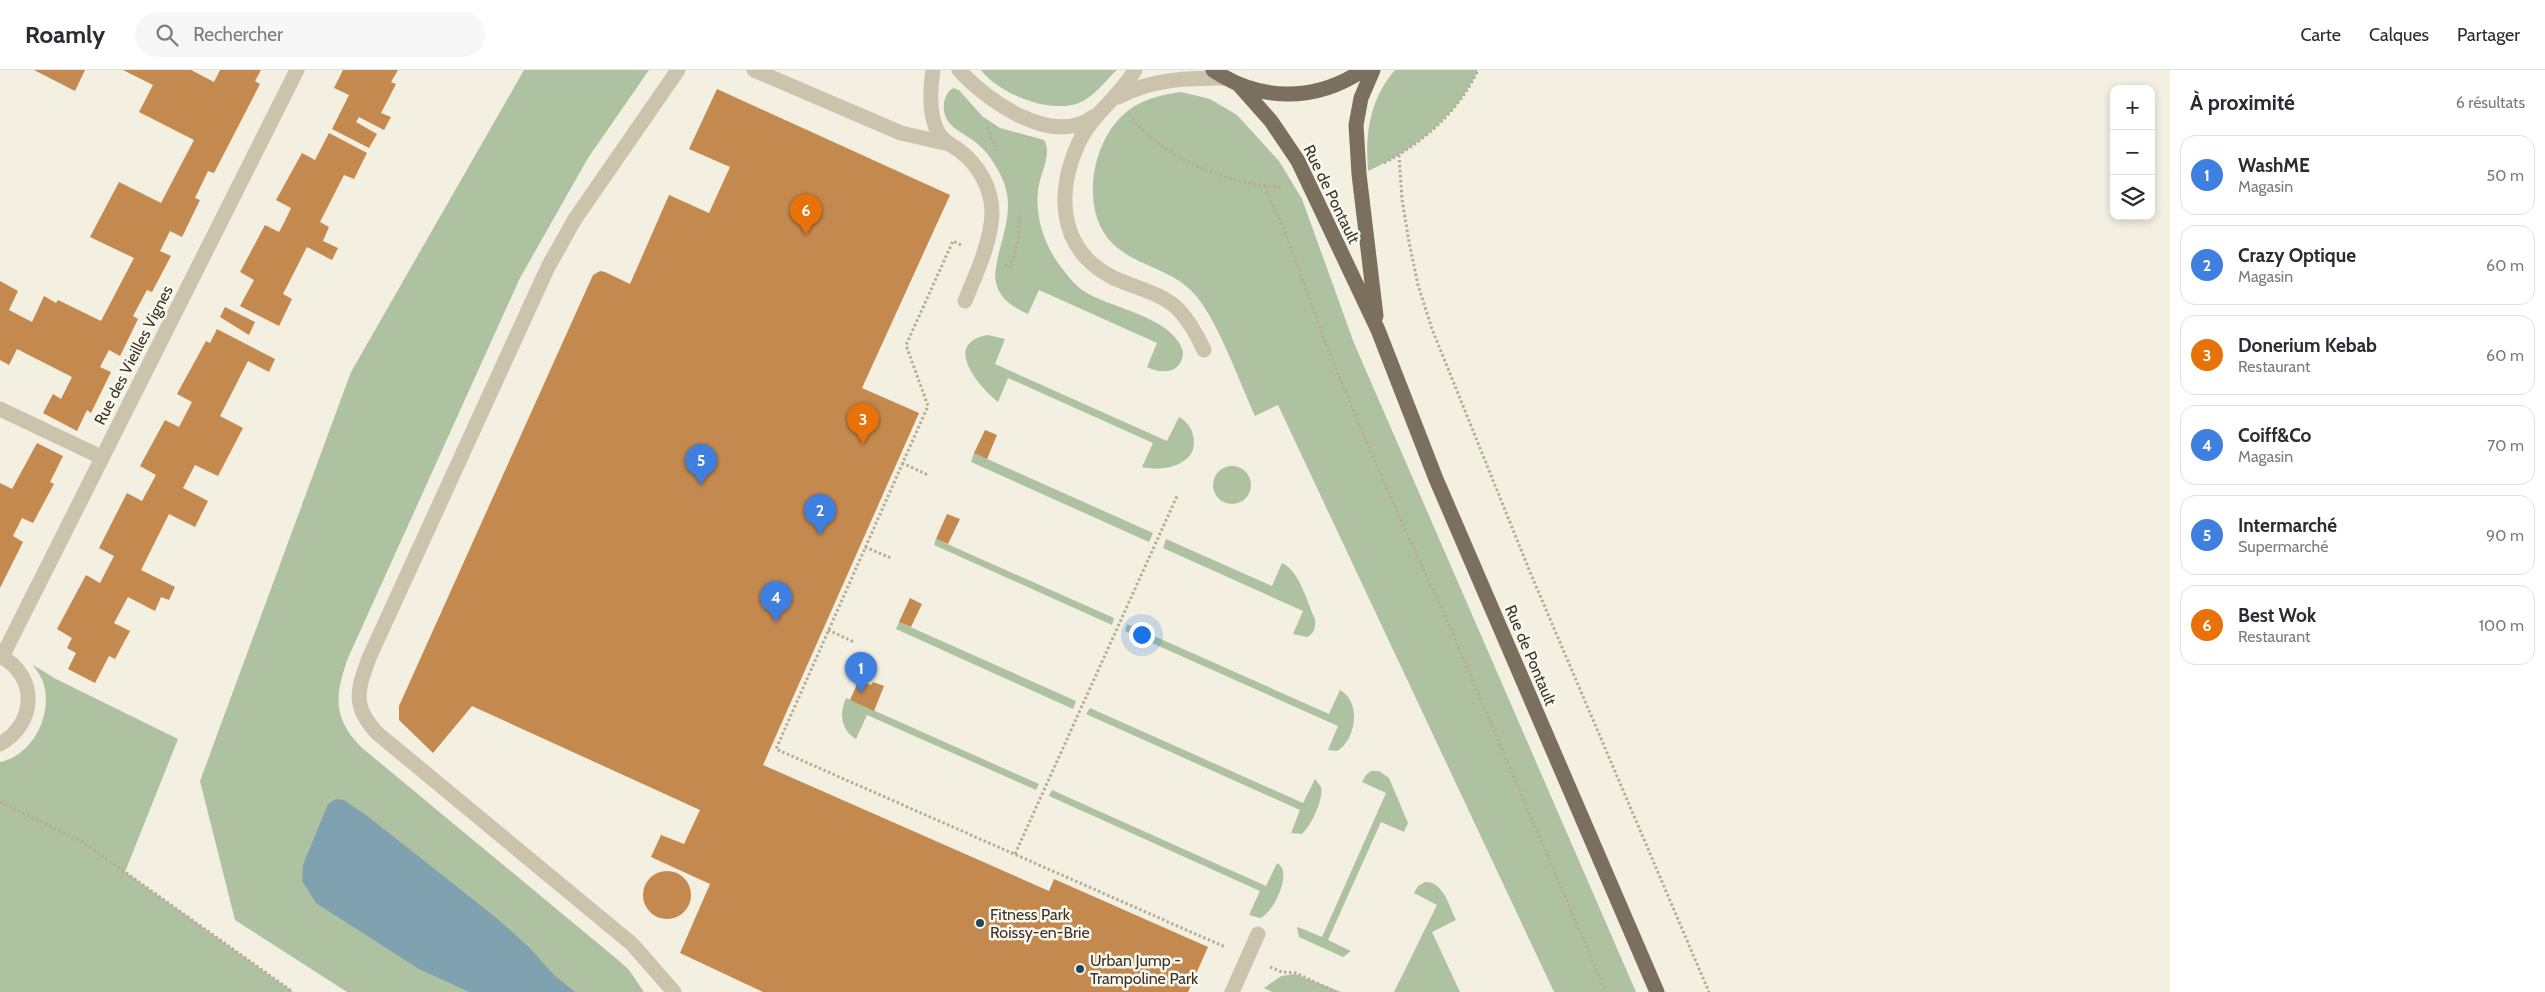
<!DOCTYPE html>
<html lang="fr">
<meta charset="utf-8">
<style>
body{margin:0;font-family:Cabin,sans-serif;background:#f7f7f7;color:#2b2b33}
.controls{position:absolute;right:15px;top:15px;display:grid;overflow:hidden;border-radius:10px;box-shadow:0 2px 8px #0003}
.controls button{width:45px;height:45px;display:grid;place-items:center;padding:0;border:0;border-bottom:1px solid #e1e1e2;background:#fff;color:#2b2b33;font:25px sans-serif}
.you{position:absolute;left:1141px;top:564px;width:18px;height:18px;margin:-12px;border:4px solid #fff;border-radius:50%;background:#1a73e8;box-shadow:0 0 0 8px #1a73e833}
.badge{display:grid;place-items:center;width:32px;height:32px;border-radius:50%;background:#7c3aed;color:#fff;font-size:16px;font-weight:700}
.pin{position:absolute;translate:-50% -41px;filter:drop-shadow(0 1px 2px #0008)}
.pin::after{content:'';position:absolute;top:26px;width:18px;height:15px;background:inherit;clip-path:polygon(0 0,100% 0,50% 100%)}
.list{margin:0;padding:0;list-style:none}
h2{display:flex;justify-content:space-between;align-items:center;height:65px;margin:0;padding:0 20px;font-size:21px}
h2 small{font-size:16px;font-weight:400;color:#7c7c81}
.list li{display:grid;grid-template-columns:32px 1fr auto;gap:15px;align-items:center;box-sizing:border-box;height:80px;margin:0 10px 10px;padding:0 10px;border:1px solid #e1e1e2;border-radius:15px}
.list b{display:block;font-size:19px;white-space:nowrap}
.list p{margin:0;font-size:16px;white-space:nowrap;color:#7c7c81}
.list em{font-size:16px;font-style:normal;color:#7c7c81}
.icon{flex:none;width:28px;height:28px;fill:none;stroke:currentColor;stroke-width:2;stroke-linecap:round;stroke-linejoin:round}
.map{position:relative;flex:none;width:2170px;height:922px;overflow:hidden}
header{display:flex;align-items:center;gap:30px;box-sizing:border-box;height:70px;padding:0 25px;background:#fff;border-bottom:1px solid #e1e1e2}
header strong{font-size:24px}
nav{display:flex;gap:28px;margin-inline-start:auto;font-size:18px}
.search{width:350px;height:45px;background:#f7f7f7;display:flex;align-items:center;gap:12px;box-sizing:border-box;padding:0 18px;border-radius:28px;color:#7c7c81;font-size:19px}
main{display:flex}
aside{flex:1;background:#fff}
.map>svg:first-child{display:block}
.green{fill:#aec2a1}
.water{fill:#80a1b0}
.building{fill:#c3894f}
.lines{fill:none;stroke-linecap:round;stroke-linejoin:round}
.path{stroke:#b7ad96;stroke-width:3;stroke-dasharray:2.5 2.5;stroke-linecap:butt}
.lane{stroke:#cbc3ac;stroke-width:15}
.street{stroke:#cbc3ac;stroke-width:15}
.primary{stroke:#7b6f5d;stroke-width:15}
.poi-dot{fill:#21485b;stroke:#faf8ed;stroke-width:2}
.labels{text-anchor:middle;stroke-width:5;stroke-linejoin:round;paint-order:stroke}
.street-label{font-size:16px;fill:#3a332b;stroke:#faf8ed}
.poi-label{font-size:16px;fill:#3a332b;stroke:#faf8ed;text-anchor:start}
</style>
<header>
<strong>Roamly</strong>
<div class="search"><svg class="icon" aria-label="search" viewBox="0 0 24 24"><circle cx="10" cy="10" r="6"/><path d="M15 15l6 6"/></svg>Rechercher</div>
<nav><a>Carte</a><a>Calques</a><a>Partager</a></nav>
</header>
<main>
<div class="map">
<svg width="2170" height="922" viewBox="0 0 2170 922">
<rect width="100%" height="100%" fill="#f3efe1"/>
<path class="green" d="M524,0H649L588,88L520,208L348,588C335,624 332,648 361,677L618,890L629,900L644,922H347L235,850L200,711L351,302Z
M981,0H1117C1105,11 1095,26 1079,33C1050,44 999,24 981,0Z
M1395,0H1478C1456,47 1414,80 1368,101C1365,63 1370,29 1395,0Z
M954,18L959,20L982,46L1000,58L1044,70C1053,84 1039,105 1038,121C1035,150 1046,180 1065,202C1071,210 1078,218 1087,223C1114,239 1172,247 1183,281C1183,303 1163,305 1147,297L1157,273L1039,220L1028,244C1009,235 997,227 995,206C998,168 1020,140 999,102C994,93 988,83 981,77C967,62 941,59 944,33C945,27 948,20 954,18Z
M1181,22L1210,29L1237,45L1279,91L1302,129L1354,273L1636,922H1554L1278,335L1255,346C1239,311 1220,256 1197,227C1175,199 1136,197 1112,173C1080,141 1091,74 1123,45C1139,30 1159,25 1181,22Z
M988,265L1005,269L995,294L1167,371L1179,347C1195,355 1200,380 1185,390C1174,399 1155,400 1142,397L1153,373L1008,308L998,332C979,317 941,273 988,265Z
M974,383L1153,463L1149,472L971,392Z
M1213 415a19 19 0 1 1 38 0a19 19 0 1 1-38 0Z
M936,469L1114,548L1112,555L934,475Z
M1166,469L1272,516L1282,493C1300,501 1307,533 1315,549C1316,557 1314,564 1307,567L1293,564L1303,541L1163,478Z
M899,552L1076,631L1073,639L896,559Z
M1127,554L1329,644L1340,620C1362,632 1356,670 1337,681L1328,680L1338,656L1125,561Z
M33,595L56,609L178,669L125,802L293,922H0V692C33,685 52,646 44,615C42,607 37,601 33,595Z
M846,628L1039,714L1036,720L867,645L856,669C841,660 839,644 846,628Z
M1090,638L1303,733L1315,709L1321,717C1324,729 1311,756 1302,764L1291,763L1300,740L1086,644Z
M1371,701H1379L1389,708L1408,753L1404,762L1381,752L1328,870L1351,881L1343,887L1299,867L1297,858L1298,857L1322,867L1386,723L1362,712L1366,705Z
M1052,720L1266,816L1277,793C1294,801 1273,844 1260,848L1249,845L1260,821L1049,726Z
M1425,812C1443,811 1449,836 1456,850L1432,862L1460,922H1394L1437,835L1414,823L1418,816Z
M1295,904L1341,922H1272L1264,918L1281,906Z"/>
<path class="water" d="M336,729L344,730L370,748L494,846L528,876L554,905L575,922H469L419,899L316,833L302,811L303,795L328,734Z"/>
<path class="building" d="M34,0H85L75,21Z
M123,0H191L214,12L220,0H261L255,11L260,14L214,103L208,101L195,128L200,130L182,167L170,161L160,181L171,186L152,222L147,220L133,246L138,249L120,286L109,280L100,297L111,302L91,343L87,340L77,361L43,343L53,324L61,329L72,307L17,279L9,295L0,290V211L18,221L9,240L32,252L44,226L56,233L58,230L101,251L134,188L90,167L119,112L161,133L194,70L139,42L153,15Z
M343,0H398L391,12L396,14L381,43L391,47L384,60L359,47L356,52L377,64L369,78L332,59L349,25L334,18Z
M717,19L950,125L862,318L919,343L763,695L1049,821L1054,809L1208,877L1188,922H763L680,883L710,814L651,787L661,765L684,774L700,740L472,636L433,683L399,650V636L593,205L600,201L605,202L630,214L669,125L709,143L730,97L689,79Z
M329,63L367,83L354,109L344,105L320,152L329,157L323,171L338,178L332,190L307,177L283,224L292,229L279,256L240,236L254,210L240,202L265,155L279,162L285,151L291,138L276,130L302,83L315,90Z
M225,237L255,252L249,265L220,247Z
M217,259L275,289L269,302L248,291L220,346L243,358L218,406L195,395L183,418L208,431L195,457L169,444L141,500L175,517L169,530L161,527L155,541L128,527L114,553L130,561L115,589L109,586L95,613L68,599L76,583L67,578L72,568L57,559L86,505L100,513L114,486L99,478L127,423L142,431L156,405L140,396L165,350L179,357L192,332L177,324L206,271L210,273Z
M985,360L997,365L987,389L974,383Z
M37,373L63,386L50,412L54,414L33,453L22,448L13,466L23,472L0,518V413L12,419Z
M947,444L960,449L948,474L936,469Z
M910,528L922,534L911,557L899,552Z
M859,610L871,615L873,612L884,616L874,641L850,630Z
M643 825a24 24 0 1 1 48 0a24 24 0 1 1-48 0Z"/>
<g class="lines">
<path class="path" d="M1132,49C1170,91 1225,114 1282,117
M988,57L991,69L996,77
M1399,85L1402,129L1409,172L1418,215L1432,259L1530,502L1709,922
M1384,93C1424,72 1459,41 1478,0
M1265,116L1285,162L1329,282L1378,399L1448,553L1606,922
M961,175L953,171L906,275L928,336L776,679L1225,877
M1005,195L1010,197L1018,173L1020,143
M902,393L928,405
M865,477L891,488
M828,560L854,572
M0,732L83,772L293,922
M1015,784L1177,426
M1270,897L1282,902L1296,903L1336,922"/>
<path class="lane" d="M754,0L901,63L949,74
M933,0C930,20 928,46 939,64C944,72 952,75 960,81C979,95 992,119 992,143C991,173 976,204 965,231
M959,0C987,31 1052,77 1093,47
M1135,0C1120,26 1094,43 1081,68C1056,119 1056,178 1112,207C1134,218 1158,221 1177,238C1189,250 1197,265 1204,280
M1118,27C1152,9 1187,8 1225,8
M674,922L632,874L377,663C352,636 357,621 369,588L548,197L575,149L678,0
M1232,922L1258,864"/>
<path class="street" d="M0,339L101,387
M0,586C39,606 36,654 0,674
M2,587L297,0"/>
<path class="primary" d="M1213,0C1260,32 1316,32 1363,0
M1373,0L1361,28L1356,55L1359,104L1376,246
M1239,15L1271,51L1298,91L1378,260L1436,409L1657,922"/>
</g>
<g class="poi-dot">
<circle cx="980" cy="853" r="5"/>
<circle cx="1080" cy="899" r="5"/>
</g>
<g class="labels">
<g class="street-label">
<text transform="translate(1332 124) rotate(64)" y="6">Rue de Pontault</text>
<text transform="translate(133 285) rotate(-63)" y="6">Rue des Vieilles Vignes</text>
<text transform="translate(1531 585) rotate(67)" y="6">Rue de Pontault</text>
</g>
<g class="poi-label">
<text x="990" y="850">Fitness Park<tspan x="990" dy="18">Roissy-en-Brie</tspan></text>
<text x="1090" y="896">Urban Jump -<tspan x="1090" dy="18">Trampoline Park</tspan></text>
</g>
</g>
</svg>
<div class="controls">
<button>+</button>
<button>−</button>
<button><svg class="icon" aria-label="layers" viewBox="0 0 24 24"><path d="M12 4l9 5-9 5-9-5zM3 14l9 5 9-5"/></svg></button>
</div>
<div class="you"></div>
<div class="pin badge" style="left:861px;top:623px;background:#3f7fe0">1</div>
<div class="pin badge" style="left:820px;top:465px;background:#3f7fe0">2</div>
<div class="pin badge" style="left:863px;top:374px;background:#e8710a">3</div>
<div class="pin badge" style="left:776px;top:552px;background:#3f7fe0">4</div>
<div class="pin badge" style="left:701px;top:415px;background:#3f7fe0">5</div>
<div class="pin badge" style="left:806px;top:165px;background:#e8710a">6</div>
</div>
<aside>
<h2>À proximité<small>6 résultats</small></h2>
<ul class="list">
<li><span class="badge" style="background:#3f7fe0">1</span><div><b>WashME</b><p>Magasin</p></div><em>50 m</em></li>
<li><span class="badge" style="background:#3f7fe0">2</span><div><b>Crazy Optique</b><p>Magasin</p></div><em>60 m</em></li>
<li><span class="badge" style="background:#e8710a">3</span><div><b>Donerium Kebab</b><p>Restaurant</p></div><em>60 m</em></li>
<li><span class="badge" style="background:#3f7fe0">4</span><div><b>Coiff&amp;Co</b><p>Magasin</p></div><em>70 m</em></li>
<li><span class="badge" style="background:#3f7fe0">5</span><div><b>Intermarché</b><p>Supermarché</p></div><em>90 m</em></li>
<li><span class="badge" style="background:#e8710a">6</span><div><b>Best Wok</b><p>Restaurant</p></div><em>100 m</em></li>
</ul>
</aside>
</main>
